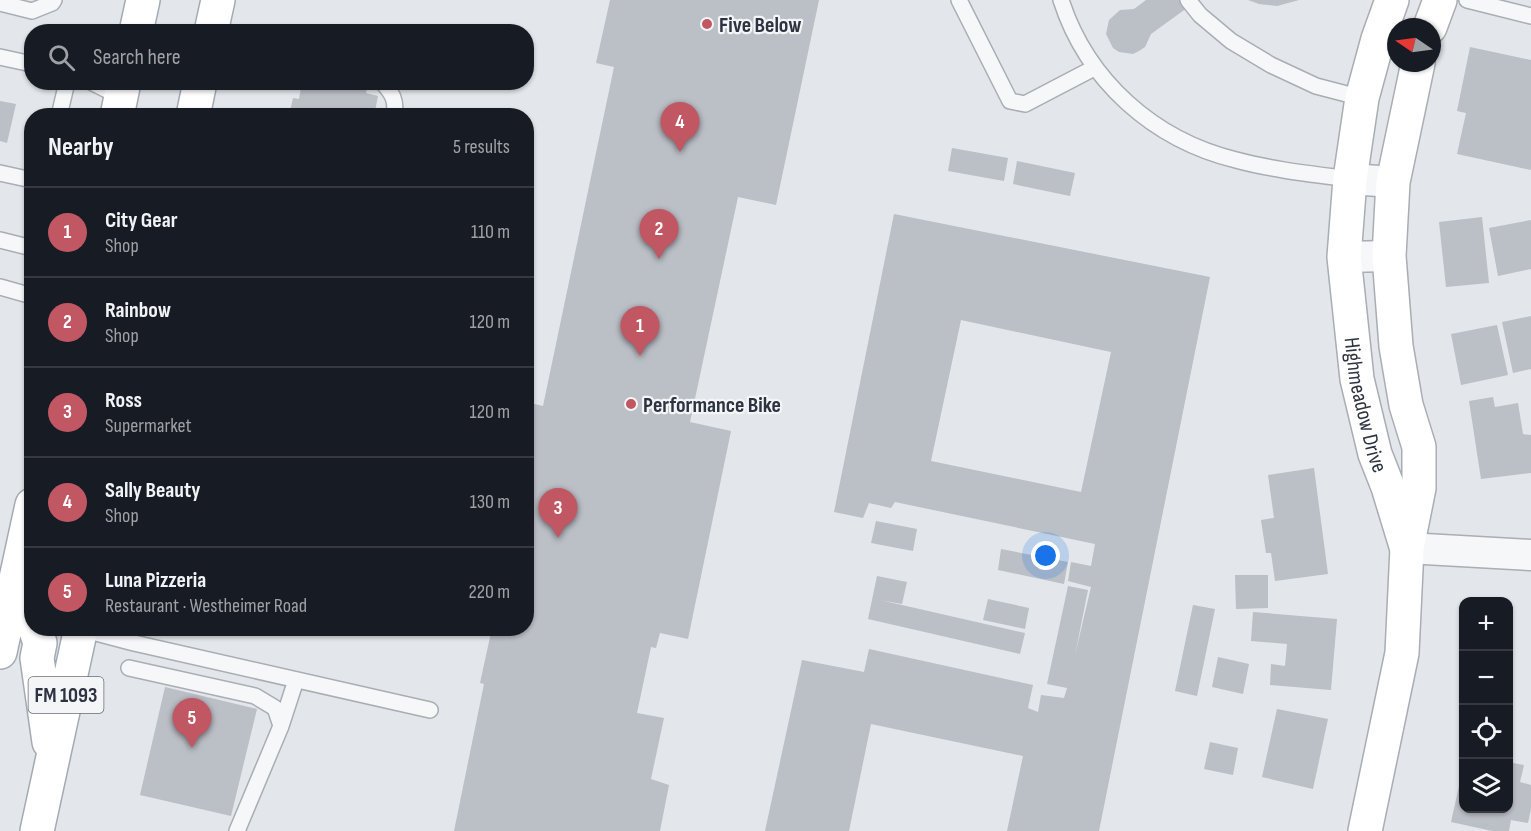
<!DOCTYPE html>
<meta charset="utf-8">
<style>
body{margin:0;font-family:"Sofia Sans Condensed",sans-serif;background:#242831;color:#f1f3f6}
.controls{position:absolute;right:18px;bottom:18px;display:grid;overflow:hidden;border-radius:12px;box-shadow:0 2px 4px #0004}
.controls button{width:54px;height:54px;display:grid;place-items:center;padding:0;border:0;border-bottom:2px solid #363941;background:#171b24;color:#f1f3f6;font:30px sans-serif}
.compass{position:absolute;left:1387px;top:18px;width:54px;height:54px;border-radius:50%;background:#171b24;box-shadow:0 2px 4px #0004;rotate:283deg}
.you{position:absolute;left:1046px;top:556px;width:21px;height:21px;margin:-15px;border:4px solid #fff;border-radius:50%;background:#1a73e8;box-shadow:0 0 0 9px #1a73e833}
.badge{display:grid;place-items:center;width:39px;height:39px;border-radius:50%;background:#c05763;color:#fff;font-size:20px;font-weight:700}
.pin{position:absolute;translate:-50% -50px;filter:drop-shadow(0 2px 3px #0008)}
.pin::after{content:'';position:absolute;top:32px;width:21px;height:18px;background:inherit;clip-path:polygon(0 0,100% 0,50% 100%)}
.list{margin:0;padding:0;list-style:none}
h2{display:flex;justify-content:space-between;align-items:center;height:78px;margin:0;padding:0 24px;font-size:26px}
h2 small{font-size:20px;font-weight:400;color:#9ea1a6}
.list li{display:grid;grid-template-columns:39px 1fr auto;gap:18px;align-items:center;box-sizing:border-box;height:90px;padding:0 24px;border-top:2px solid #363941}
.list b{display:block;font-size:22px;white-space:nowrap}
.list p{margin:0;font-size:20px;white-space:nowrap;color:#9ea1a6}
.list em{font-size:20px;font-style:normal;color:#9ea1a6}
.icon{flex:none;width:33px;height:33px;fill:none;stroke:currentColor;stroke-width:2;stroke-linecap:round;stroke-linejoin:round}
.map{position:relative;flex:none;width:1531px;height:831px;overflow:hidden}
.search{position:absolute;background:#171b24;box-shadow:0 2px 4px #0004;left:24px;top:24px;width:510px;height:66px;display:flex;align-items:center;gap:15px;box-sizing:border-box;padding:0 21px;border-radius:24px;color:#9ea1a6;font-size:22px}
.panel{position:absolute;background:#171b24;box-shadow:0 2px 4px #0004;left:24px;top:108px;width:510px;height:528px;border-radius:24px}
.map>svg:first-child{display:block}
.building{fill:#bbbfc6;fill-rule:evenodd}
.lines{fill:none;stroke-linecap:round;stroke-linejoin:round}
.lane-casing{stroke:#a9adb4;stroke-width:18}
.street-casing{stroke:#a9adb4;stroke-width:33}
.secondary-casing{stroke:#a9adb4;stroke-width:36}
.primary-casing{stroke:#a4aab4;stroke-width:36}
.lane{stroke:#f6f7f9;stroke-width:15}
.street{stroke:#f6f7f9;stroke-width:30}
.secondary{stroke:#fff;stroke-width:33}
.primary{stroke:#fff;stroke-width:33}
.poi-dot{fill:#c05763;stroke:#f3f5f7;stroke-width:2}
.labels{text-anchor:middle;stroke-width:4.5;stroke-linejoin:round;paint-order:stroke}
.shield{fill:#f3f5f7;stroke:#686d77;stroke-width:1.5}
.shield-label{font-size:21px;font-weight:bold;fill:#2d3340}
.poi-label{font-size:22px;font-weight:bold;fill:#2d3340;stroke:#f3f5f7;text-anchor:start}
.street-label{font-size:22px;fill:#2d3340;stroke:#f3f5f7}
</style>
<div class="map">
<svg width="1531" height="831" viewBox="0 0 1531 831">
<rect width="100%" height="100%" fill="#e3e6ea"/>
<path class="building" d="M610,0H819L776,205L738,197L690,422L731,431L688,639L660,633L656,648L651,647L637,713L664,718L651,779L669,785L660,831H454L484,684L480,683L492,628H526V402L543,406L614,67L596,63Z
M1146,0H1198L1151,34L1145,47L1139,51L1133,54L1119,52L1113,48L1106,34L1109,20L1120,10L1134,9Z
M1248,0H1299L1277,6L1259,4Z
M1470,47L1531,60V170L1457,154L1466,113L1457,111Z
M302,82H352L368,86L366,93L378,96L374,116H289L293,98L299,99Z
M0,101L16,104L7,143L0,141Z
M952,148L1008,158L1004,181L948,171Z
M1017,161L1075,173L1070,196L1013,184Z
M894,214L1210,277L1099,831H1007L1023,756L871,724L849,831H765L802,660L864,672L869,649L1033,685L1028,708L1038,712L1041,695L1064,698L1067,688L1047,684L1068,586L1088,590L1075,655L1091,587L1068,581L1071,562L1091,566L1095,544L895,502L891,508L869,503L863,518L834,512ZM961,320L1111,352L1081,492L931,461Z
M1482,217L1489,283L1446,287L1439,222Z
M1531,220V269L1498,276L1489,228Z
M1531,316V369L1513,373L1502,322Z
M1497,325L1508,375L1461,385L1451,334Z
M1493,397L1495,407L1518,403L1523,434L1531,435V473L1481,479L1469,401Z
M1314,468L1328,574L1275,581L1271,553H1266L1261,520L1274,518L1268,475Z
M876,521L917,529L913,551L871,543Z
M1001,549L1068,562L1064,584L998,570Z
M1235,575H1268V608L1236,609Z
M877,576L907,582L902,604L880,600L1025,633L1020,654L868,619Z
M988,599L1029,608L1025,629L983,620Z
M1193,605L1215,609L1197,696L1175,691Z
M1253,612L1337,619L1331,690L1270,685L1271,664L1285,666L1287,644L1251,641Z
M1218,657L1249,664L1243,694L1212,687Z
M165,687L257,709L231,816L140,795Z
M1277,709L1328,719L1313,789L1262,777Z
M1210,742L1238,748L1233,775L1204,769Z
M1508,762L1524,765L1520,782L1531,785V809L1528,823L1511,820L1509,831H1492L1451,822L1463,768L1464,808H1508Z"/>
<g class="lines">
<defs>
<path id="lane" d="M959,0L1010,101L1025,104L1094,68
M1061,0C1087,81 1154,140 1236,160C1273,170 1312,174 1350,179
M1188,0L1200,15L1231,41L1271,65L1316,86L1362,98
M1467,0L1531,16
M0,3L32,11L52,3L54,0
M0,57L32,64
M91,82L121,97
M382,82C392,93 397,100 394,116
M59,116L67,82
M0,173L32,180
M0,240L32,248
M0,287L32,296
M81,629L134,643L430,710
M129,668L255,696L275,708L281,726L237,831
M281,726L296,680"/>
<path id="street" d="M1350,179L1393,182
M1344,257L1389,256
M1407,548L1531,555"/>
<g id="secondary">
<path id="s1" d="M1392,0L1378,39L1362,98L1350,179L1344,257L1357,379L1375,454L1388,487L1406,546"/>
<path d="M1430,27L1440,0"/>
<path d="M1365,831L1402,653L1407,548L1419,488V447L1406,405L1396,346L1389,256L1393,182L1418,63"/>
</g>
<path id="primary" d="M136,32L143,0
M211,32L218,0
M117,116L124,82
M193,116L200,82
M35,628L40,643L37,658L49,742
M0,652L32,505
M37,831L81,628"/>
</defs>
<use href="#lane" class="lane-casing"/>
<use href="#street" class="street-casing"/>
<use href="#secondary" class="secondary-casing"/>
<use href="#primary" class="primary-casing"/>
<use href="#lane" class="lane"/>
<use href="#street" class="street"/>
<use href="#secondary" class="secondary"/>
<use href="#primary" class="primary"/>
</g>
<g class="poi-dot">
<circle cx="707" cy="24" r="6"/>
<circle cx="631" cy="404" r="6"/>
</g>
<g class="labels">
<rect class="shield" x="28.5" y="677" width="75" height="36" rx="4.5"/>
<g class="shield-label">
<text x="66" y="702">FM 1093</text>
</g>
<g class="poi-label">
<text x="719" y="32">Five Below</text>
<text x="643" y="412">Performance Bike</text>
</g>
<g class="street-label">
<text dy="8" stroke="none"><textPath href="#s1" startOffset="412">Highmeadow Drive</textPath></text>
</g>
</g>
</svg>
<div class="controls">
<button>+</button>
<button>−</button>
<button><svg class="icon" aria-label="locate" viewBox="0 0 24 24"><circle cx="12" cy="12" r="6"/><path d="M12 2v4M12 18v4M2 12h4M18 12h4"/></svg></button>
<button><svg class="icon" aria-label="layers" viewBox="0 0 24 24"><path d="M12 4l9 5-9 5-9-5zM3 14l9 5 9-5"/></svg></button>
</div>
<svg class="compass" viewBox="-18 -18 36 36"><path d="M0-13l5 13h-10z" fill="#e53935"/><path d="M0 13l5-13h-10z" fill="#9ea1a6"/></svg>
<div class="you"></div>
<div class="pin badge" style="left:640px;top:356px">1</div>
<div class="pin badge" style="left:659px;top:259px">2</div>
<div class="pin badge" style="left:558px;top:538px">3</div>
<div class="pin badge" style="left:680px;top:152px">4</div>
<div class="pin badge" style="left:192px;top:748px">5</div>
<div class="search"><svg class="icon" aria-label="search" viewBox="0 0 24 24"><circle cx="10" cy="10" r="6"/><path d="M15 15l6 6"/></svg>Search here</div>
<section class="panel">
<h2>Nearby<small>5 results</small></h2>
<ul class="list">
<li><span class="badge">1</span><div><b>City Gear</b><p>Shop</p></div><em>110 m</em></li>
<li><span class="badge">2</span><div><b>Rainbow</b><p>Shop</p></div><em>120 m</em></li>
<li><span class="badge">3</span><div><b>Ross</b><p>Supermarket</p></div><em>120 m</em></li>
<li><span class="badge">4</span><div><b>Sally Beauty</b><p>Shop</p></div><em>130 m</em></li>
<li><span class="badge">5</span><div><b>Luna Pizzeria</b><p>Restaurant · Westheimer Road</p></div><em>220 m</em></li>
</ul>
</section>
</div>
